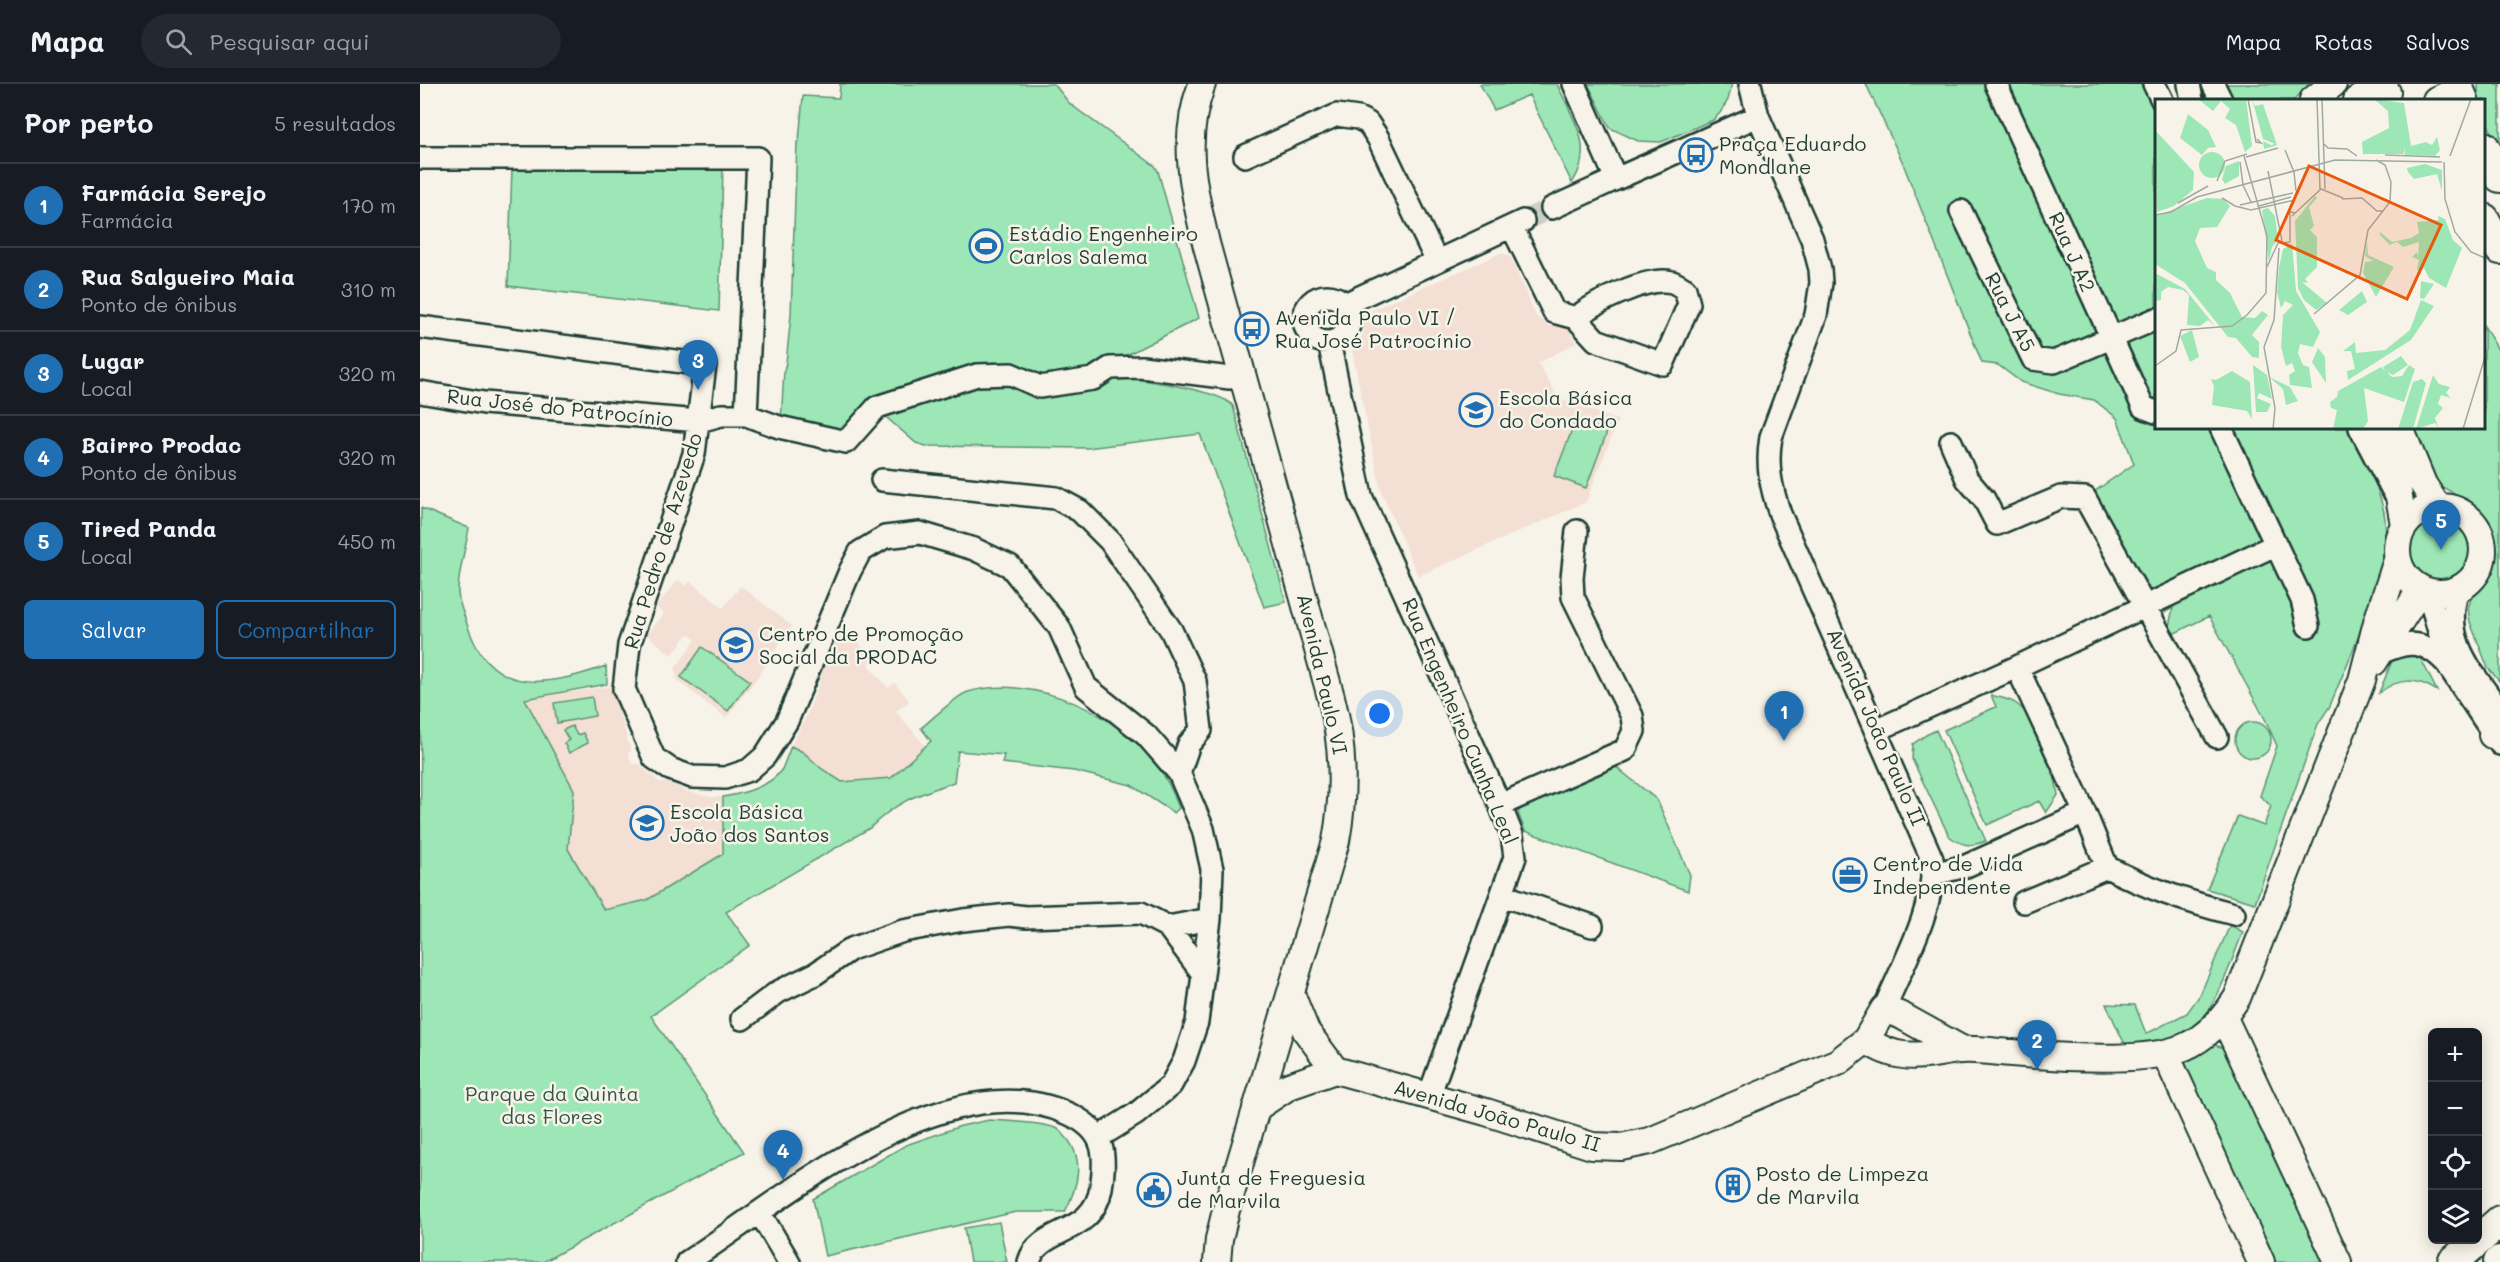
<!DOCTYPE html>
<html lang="pt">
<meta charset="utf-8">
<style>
body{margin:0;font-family:Mali,sans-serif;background:#242831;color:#f1f3f6}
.controls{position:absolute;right:18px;bottom:18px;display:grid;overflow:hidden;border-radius:9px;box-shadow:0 3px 15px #0003}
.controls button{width:54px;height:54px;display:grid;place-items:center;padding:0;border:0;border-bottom:2px solid #363941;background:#171b24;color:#f1f3f6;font:30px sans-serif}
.you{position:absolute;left:960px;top:630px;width:21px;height:21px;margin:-15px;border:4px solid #fff;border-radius:50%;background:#1a73e8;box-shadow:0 0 0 9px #1a73e833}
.badge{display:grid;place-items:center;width:39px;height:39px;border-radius:50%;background:#1f6fb2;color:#fff;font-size:20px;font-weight:700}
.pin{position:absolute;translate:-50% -50px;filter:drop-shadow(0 2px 3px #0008)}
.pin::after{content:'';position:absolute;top:32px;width:21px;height:18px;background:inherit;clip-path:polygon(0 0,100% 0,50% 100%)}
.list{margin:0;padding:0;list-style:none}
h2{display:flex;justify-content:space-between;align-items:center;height:78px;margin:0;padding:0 24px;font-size:26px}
h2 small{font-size:20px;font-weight:400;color:#9ea1a6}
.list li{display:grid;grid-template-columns:39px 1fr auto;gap:18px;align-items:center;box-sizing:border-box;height:84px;padding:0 24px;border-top:2px solid #363941}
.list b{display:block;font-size:22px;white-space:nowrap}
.list p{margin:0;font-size:20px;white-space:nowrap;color:#9ea1a6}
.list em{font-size:20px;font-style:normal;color:#9ea1a6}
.actions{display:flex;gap:12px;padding:18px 24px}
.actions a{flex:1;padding:14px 0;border:2px solid #1f6fb2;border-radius:9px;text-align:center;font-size:21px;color:#1f6fb2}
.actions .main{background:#1f6fb2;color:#fff}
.icon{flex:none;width:33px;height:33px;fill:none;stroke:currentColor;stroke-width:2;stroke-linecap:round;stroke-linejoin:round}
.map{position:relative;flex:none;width:2080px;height:1178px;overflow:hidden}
header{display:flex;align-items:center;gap:36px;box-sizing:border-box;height:84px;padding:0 30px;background:#171b24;border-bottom:2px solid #363941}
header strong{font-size:28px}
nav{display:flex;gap:33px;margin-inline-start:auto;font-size:21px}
.search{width:420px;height:54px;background:#242831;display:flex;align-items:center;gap:15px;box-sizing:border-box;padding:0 21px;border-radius:33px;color:#9ea1a6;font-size:22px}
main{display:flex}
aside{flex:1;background:#171b24}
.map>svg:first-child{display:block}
.built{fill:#f3dfd4}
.green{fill:#9de7b6;stroke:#5e9275;stroke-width:1.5}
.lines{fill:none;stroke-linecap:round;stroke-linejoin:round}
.minor-tunnel{stroke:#cccfc4;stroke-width:21;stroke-dasharray:21 10;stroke-linecap:butt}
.minor-casing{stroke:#1f3d34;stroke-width:26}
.major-casing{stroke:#1f3d34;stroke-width:30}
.highway-casing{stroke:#1f3d34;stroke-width:34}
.minor{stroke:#f7f3e8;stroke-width:21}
.major{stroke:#f7f3e8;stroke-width:26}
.highway{stroke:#f7f3e8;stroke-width:30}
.labels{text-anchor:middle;stroke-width:5;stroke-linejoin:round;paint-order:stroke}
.poi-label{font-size:20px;fill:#1f3d34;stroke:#f7f3e8;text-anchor:start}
.street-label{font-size:20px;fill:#1f3d34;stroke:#f7f3e8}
.park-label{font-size:20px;fill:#325648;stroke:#f7f3e8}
.inset-road{fill:none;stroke:#a1aaa0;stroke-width:1.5}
.view{fill:#e8590c;fill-opacity:0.15;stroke:#e8590c;stroke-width:3}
.inset-edge{fill:none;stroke:#1f3d34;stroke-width:3}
</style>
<header>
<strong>Mapa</strong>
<div class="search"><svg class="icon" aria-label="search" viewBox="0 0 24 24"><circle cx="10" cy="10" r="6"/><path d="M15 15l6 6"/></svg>Pesquisar aqui</div>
<nav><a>Mapa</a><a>Rotas</a><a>Salvos</a></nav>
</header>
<main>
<aside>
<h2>Por perto<small>5 resultados</small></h2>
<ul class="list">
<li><span class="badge">1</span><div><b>Farmácia Serejo</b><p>Farmácia</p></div><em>170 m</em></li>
<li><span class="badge">2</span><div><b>Rua Salgueiro Maia</b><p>Ponto de ônibus</p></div><em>310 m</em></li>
<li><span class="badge">3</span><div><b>Lugar</b><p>Local</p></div><em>320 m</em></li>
<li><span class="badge">4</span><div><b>Bairro Prodac</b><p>Ponto de ônibus</p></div><em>320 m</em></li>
<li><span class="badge">5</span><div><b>Tired Panda</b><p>Local</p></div><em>450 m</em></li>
</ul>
<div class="actions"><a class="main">Salvar</a><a>Compartilhar</a></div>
</aside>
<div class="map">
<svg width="2080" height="1178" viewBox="0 0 2080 1178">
<rect width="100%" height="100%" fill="#f7f3e8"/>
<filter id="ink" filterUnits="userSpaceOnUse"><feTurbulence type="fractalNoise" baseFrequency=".0167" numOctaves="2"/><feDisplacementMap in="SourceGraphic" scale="12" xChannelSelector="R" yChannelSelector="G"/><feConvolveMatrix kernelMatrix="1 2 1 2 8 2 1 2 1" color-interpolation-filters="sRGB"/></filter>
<g filter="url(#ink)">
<path class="built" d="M1081,169L1090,172L1116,232L1129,242H1147L1156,259L1118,279L1139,315L1198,336L1166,418L998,492L961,407L932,267L943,251L945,229Z
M258,496L266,502L270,497L303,524L321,502L372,542L336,595L306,634L258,597L255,585L276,555L268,550L252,571L227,551L244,530L236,523Z
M423,539L453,576L448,581L468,604L475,599L489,617L476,627L506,663L471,694L422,698L402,685L383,668L371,662L388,629L409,571Z
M191,602L211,667L208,668L212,680H219L239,698L250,699L265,707L290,713H303V770L227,816L184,826L148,765L154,706L105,615Z"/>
<path class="green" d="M420,0H634L650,20L735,82L738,87L779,234L693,278L619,299L609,291L460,319L428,353L361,339L364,286L366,279L371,231L377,58L379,57L383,12L419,14Z
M1060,0H1137C1153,35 1176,64 1152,99L1109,11L1074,26Z
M1168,0H1312L1308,16L1300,29L1293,36L1241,58L1218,57L1190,44Z
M1446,0H1725L1736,26V344H1929C1942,369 1956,396 1963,424C1977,478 1930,570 1910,622L1898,640L1835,819L1787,805L1818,732L1844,742L1851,722L1840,712L1857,662L1845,635L1789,532L1753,550L1749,542L1753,524L1733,535L1665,414L1714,380L1697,334L1674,316L1639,310L1601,298L1578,281L1562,279L1482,77Z
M1806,0H1891L1874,16H1814Z
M2058,0H2080V65L2064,32V16H2058Z
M92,83H303L299,227L88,202Z
M2064,242L2080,269V598L2068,584L2050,538L2048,524L2051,515L2063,499L2073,477L2074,464L2070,442L2056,422L2019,401L1995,344H2064Z
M693,294C716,294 801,306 813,322L866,518L844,523L780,350L667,364L506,362L496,359L459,327L556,297Z
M1156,336L1187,348L1166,404L1134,392Z
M1,424L49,444C46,464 38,487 38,508C38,519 45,532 48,543C72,614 129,602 186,582L187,600L105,615L154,706L148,765L184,826L227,816L303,770V713C322,710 352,702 362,685C365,678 368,670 371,662L383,668L402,685L422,698L471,694L511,657L501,644C511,636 537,611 548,608C614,589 704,631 741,687C749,698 754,711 759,724L754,729L711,701L654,687L582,679L584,671L538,667L534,698C498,711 478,716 450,744L306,828L330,861L231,932L324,1068L123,1178H0Z
M1991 466a29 29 0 1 1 58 0a29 29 0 1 1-58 0Z
M282,563L330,597L308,627L261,593Z
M1991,570L2001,575L2017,607C1996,593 1978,594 1959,609L1972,577L1976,573Z
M1571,611C1580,614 1591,615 1598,621C1620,638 1634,684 1638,711L1626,729L1619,717L1567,741L1524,646L1576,623Z
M172,613L175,632L137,639L134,619Z
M1815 656a18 18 0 1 1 36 0a18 18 0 1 1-36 0Z
M152,642L157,651L163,649L168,659L149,669L144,659L149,656L143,646Z
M1516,646L1566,757C1550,763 1542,762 1529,752L1492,675L1493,660L1506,651Z
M1195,682L1237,716L1270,791L1268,807L1105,747L1098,729L1103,720Z
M1810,841L1823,848C1809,881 1794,940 1758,954C1743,960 1724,961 1707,965L1686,920L1715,921L1726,950L1767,929L1780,911Z
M1793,960L1803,964L1807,970L1904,1178H1855L1766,990L1765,975Z
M569,1036C584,1037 625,1038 638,1045C640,1046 642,1049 644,1051C666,1074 658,1102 645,1128H596L405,1172L393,1115L486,1061L541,1042Z
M579,1138L587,1178H550L544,1144Z"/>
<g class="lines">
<path class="minor-tunnel" d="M1103,137L1132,124"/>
<defs>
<path id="minor" d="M1154,0L1196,95L1338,32
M1330,0L1338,32L1392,155L1400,185L1401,199L1396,231L1351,353C1346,381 1351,404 1360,430L1512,775C1517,821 1482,882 1464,925
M1576,0L1723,323L1736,328
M1734,0L1742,16
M1769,0L1772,16
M1793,0L1801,16
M825,72L917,31L938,34L948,39L958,54L1016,176
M0,74H338L326,331
M1132,124L1196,95
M1541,127L1613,275L1634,278L1736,235
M1092,143L1134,228L1156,234L1176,256L1243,280L1269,220L1265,205C1261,203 1256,199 1252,198C1227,192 1175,218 1156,234
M884 235a23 23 0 1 1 46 0a23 23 0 1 1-46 0Z
M925,220L1103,137
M0,243L285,281L274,370L209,561L204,605L234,674L250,685L272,693L305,694L329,686L345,672L367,637L430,487L440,468L465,453L500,449L554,465L590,482L639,543L666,603L726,651L759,689L783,745L792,785L790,835L777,938L764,977L751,1001L716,1030L679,1053
M909,258L941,412L1080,721L1092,751L1095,773L1009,1012
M0,308L64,319L279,337L301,331H326L359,343L426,358L457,323L557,291L591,290L620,303L673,295L690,284L722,283L810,294L823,290
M1801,344L1882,516L1888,542
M1940,344L1973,407
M1531,358L1547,395L1564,415L1577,440L1641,413L1665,414L1797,653
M462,396L636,414L660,427L690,457L751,546L775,597L781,646L769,660L759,689
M2038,506C2021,556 2053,588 2080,627
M2008,508L2029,583L2080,660
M1959,570C1989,555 2006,556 2029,582
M1597,583L1855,461
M1457,646L1597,583L1665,729L1546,782L1513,790
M1080,721L1205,666L1214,647L1212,632L1153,513L1152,494L1157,447
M1665,729L1687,783
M1082,811L1172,842
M1604,818L1687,783C1726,804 1771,819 1814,830
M748,843L790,835
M322,935L358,908L395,890L431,865L483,847L543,836L589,831L606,833L721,829L748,843L783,890
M340,1129L369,1178
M267,1178C364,1115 526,974 649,1030C684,1046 687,1068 681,1104C673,1153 619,1142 609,1178"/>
<path id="major" d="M782,0C761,57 773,102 786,159L911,613C924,662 925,708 916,757L806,1126L799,1155L797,1178
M1893,16L1913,0
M1937,16L1945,12L1967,8
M2016,16L2027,11L2038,0
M1963,344L1971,367L1984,441
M1980,344L2003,400L2017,422
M1977 466a43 43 0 1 1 86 0a43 43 0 1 1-86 0Z
M1954,578L2001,505
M2072,651L2080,644
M871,910L886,947L915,986
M1804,934L1918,1178
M1446,956C1458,964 1468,969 1483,971C1503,974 1522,967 1542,966C1558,965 1576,968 1592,969C1636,973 1715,979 1756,966C1783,958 1802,937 1817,914L1942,596L1957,538L1977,476
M1745,969L1841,1178
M836,1024L869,1002L915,986L1066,1028L1172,1062L1201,1063L1230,1057L1418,978L1446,956L1464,925L1482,932L1543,966"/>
<path id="highway" d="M2037,2L2043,16
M2064,63L2080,93
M2064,135L2080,165
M2033,1178L2080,1137
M2079,1178L2080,1177"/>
</defs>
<use href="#minor" class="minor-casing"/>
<use href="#major" class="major-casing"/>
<use href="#highway" class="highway-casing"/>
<use href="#minor" class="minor"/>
<use href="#major" class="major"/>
<use href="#highway" class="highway"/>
</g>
</g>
<defs>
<symbol id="bus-ring" viewBox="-11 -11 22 22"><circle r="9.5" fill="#f7f3e8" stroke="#1f6fb2" stroke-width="1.5"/><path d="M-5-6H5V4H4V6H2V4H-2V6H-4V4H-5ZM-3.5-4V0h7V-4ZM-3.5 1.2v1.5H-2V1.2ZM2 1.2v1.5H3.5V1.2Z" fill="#1f6fb2"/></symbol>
<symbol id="stadium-ring" viewBox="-11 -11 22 22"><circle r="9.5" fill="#f7f3e8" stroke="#1f6fb2" stroke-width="1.5"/><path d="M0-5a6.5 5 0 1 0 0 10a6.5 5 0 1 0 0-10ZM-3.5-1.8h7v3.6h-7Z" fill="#1f6fb2"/></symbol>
<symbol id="school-ring" viewBox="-11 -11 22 22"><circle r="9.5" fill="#f7f3e8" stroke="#1f6fb2" stroke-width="1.5"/><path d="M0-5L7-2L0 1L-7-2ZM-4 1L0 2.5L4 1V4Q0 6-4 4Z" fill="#1f6fb2"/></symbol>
<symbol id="office-ring" viewBox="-11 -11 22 22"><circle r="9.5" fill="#f7f3e8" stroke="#1f6fb2" stroke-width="1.5"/><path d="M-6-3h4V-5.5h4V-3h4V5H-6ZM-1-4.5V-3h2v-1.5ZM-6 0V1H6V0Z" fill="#1f6fb2"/></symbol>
<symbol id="building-ring" viewBox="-11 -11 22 22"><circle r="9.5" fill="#f7f3e8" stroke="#1f6fb2" stroke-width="1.5"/><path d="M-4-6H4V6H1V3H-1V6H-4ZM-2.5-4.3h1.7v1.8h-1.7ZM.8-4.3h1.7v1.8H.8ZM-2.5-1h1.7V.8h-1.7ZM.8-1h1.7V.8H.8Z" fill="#1f6fb2"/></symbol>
<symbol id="civic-ring" viewBox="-11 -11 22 22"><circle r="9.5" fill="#f7f3e8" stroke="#1f6fb2" stroke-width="1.5"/><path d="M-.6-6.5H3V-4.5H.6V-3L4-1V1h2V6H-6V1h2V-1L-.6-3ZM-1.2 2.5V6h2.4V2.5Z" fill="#1f6fb2"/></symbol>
</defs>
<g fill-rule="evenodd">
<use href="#bus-ring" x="1257" y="52" width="38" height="38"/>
<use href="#stadium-ring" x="547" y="143" width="38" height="38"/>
<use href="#bus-ring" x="813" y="226" width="38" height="38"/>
<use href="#school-ring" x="1037" y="307" width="38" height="38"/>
<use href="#school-ring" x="297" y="542" width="38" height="38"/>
<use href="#school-ring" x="208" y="720" width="38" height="38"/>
<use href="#office-ring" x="1411" y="772" width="38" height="38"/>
<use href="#building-ring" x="1294" y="1082" width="38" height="38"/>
<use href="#civic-ring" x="715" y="1087" width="38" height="38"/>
</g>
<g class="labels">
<g class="poi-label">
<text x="1299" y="67">Praça Eduardo<tspan x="1299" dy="23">Mondlane</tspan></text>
<text x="589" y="157">Estádio Engenheiro<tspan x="589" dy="23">Carlos Salema</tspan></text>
<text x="855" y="241">Avenida Paulo VI /<tspan x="855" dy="23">Rua José Patrocínio</tspan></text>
<text x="1079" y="321">Escola Básica<tspan x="1079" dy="23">do Condado</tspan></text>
<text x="339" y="557">Centro de Promoção<tspan x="339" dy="23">Social da PRODAC</tspan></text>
<text x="250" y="735">Escola Básica<tspan x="250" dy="23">João dos Santos</tspan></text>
<text x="1453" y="787">Centro de Vida<tspan x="1453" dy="23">Independente</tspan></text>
<text x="1336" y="1097">Posto de Limpeza<tspan x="1336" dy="23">de Marvila</tspan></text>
<text x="757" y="1101">Junta de Freguesia<tspan x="757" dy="23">de Marvila</tspan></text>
</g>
<g class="street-label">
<text transform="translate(1652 168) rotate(66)" y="7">Rua J A2</text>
<text transform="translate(1590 228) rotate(63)" y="7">Rua J A5</text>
<text transform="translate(140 324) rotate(6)" y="7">Rua José do Patrocínio</text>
<text transform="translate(243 457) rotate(-73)" y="7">Rua Pedro de Azevedo</text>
<text transform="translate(902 590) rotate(77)" y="7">Avenida Paulo VI</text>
<text transform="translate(1040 637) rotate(67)" y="7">Rua Engenheiro Cunha Leal</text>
<text transform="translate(1456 643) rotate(66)" y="7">Avenida João Paulo II</text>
<text transform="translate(1077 1032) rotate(16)" y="7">Avenida João Paulo II</text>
</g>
<g class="park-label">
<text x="132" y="1017">Parque da Quinta<tspan x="132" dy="23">das Flores</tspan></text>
</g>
</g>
<g transform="translate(1735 15)">
<rect width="330" height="330" fill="#f7f3e8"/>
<path d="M43,0H91L97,47L90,53L81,26L70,19L75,10L66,2L58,12ZM97,0L100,7L108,5L122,46L120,47L109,50L108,42L116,46L120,45L108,40ZM219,0L249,4L256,47L271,43L277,46L282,38L285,51L280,57L250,56V48L249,55H208L207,43L234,29L233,12ZM33,15L53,31L61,48L53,49L47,56L25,39ZM0,31L39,73L38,91L19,107L2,113ZM44 66a13 13 0 1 1 26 0a13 13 0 1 1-26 0ZM84,62V77L70,85L67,80L71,67ZM270,65L287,71V92L282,75L259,80L253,73L252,69ZM160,97L162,99L154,108L159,127L155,131L162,138V168L150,180L153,184L147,183L172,204L161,211L149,201L143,189L140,122ZM52,99L68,100L75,107L62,128L45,129L40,142L52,169L61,173V181L75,194L87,218L100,219L107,212L113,216L97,236L104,243V259L97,258L81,239L73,238L30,184L0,165V117ZM113,109L120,117L123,141L117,148L114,163L107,111ZM283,117L290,120L298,141L307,149L291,189L274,179L269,169L264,173L262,170L264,161L257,158L262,153L263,158L264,143L248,148L242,143L235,146L225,136V133L237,143L256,139L264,134L262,123L284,121ZM212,143L213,156L239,168L221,198L208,174L210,163L218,162L210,157ZM137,145L141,192L165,233L158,248L145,245L143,254L148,266L154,268L157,289L135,286L134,276L140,272L137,264L131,267L126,248L128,216L138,206L130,202L126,209L122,193L124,169L128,150ZM0,174L30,190L60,227L53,221L45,227L32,226L34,196L28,191L13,188L6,193V201L0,202ZM266,182L279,185L269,200L265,199ZM207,192L212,203L193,216L184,211ZM266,201L279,207L256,241L193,281L192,272L200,270L196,252H188L200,243L201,254L230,251L255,231ZM37,231L44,258L35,263L25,237ZM163,249L170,258L171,284L157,263ZM246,257L253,266L238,276L232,273L237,278L247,277L254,266L260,270L249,303L209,289L213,322L208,330H178L182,311L176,309L175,303L182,298L183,292L226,268L230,272L228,268ZM98,266L112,276L117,300L104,294L102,299L116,305L112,313H101ZM77,272L95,283L97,320L92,312L57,306L59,287L56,280L61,281ZM278,276L284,285L295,288L291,294L296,299L286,296L283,305L288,309L280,319L283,328L280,324L261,330ZM114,278L135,288L143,302L131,306L128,290ZM267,280L271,284L258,330H243L258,283Z" fill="#9de7b6"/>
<path class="inset-road" d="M93,0L101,43L106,44L102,40M162,0L165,90M167,0L170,90M169,45L173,49L192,50L202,57M130,51L139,73L141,92M230,56L285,58M295,57L316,0M91,58L123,49M221,61L230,66L236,83M85,63L88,86L96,103M289,63L290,100L300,133L316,153L330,159M113,72L127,142M62,82L70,62L92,55M67,99L80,107L96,111L140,101M187,100L207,99L222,112H228M23,104L53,87M85,106L138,94M104,107L136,98M0,116L16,113L42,98L180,61L287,63M137,117L166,90L188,99M123,144L135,143V113L141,114M112,168L123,144M159,215L205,176L213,131L235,103L236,83M0,267L21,252L26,231L77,227L92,216L111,194L112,137L89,57M118,330L120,309L109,248L119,221L124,149M308,330L330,258"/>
<path class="view" d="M154,67L286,126L252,200L121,141Z"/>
<rect width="330" height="330" class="inset-edge"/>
</g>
</svg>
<div class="controls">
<button>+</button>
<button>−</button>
<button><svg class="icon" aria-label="locate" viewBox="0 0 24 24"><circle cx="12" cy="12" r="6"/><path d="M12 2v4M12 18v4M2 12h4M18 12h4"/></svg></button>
<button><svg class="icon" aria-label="layers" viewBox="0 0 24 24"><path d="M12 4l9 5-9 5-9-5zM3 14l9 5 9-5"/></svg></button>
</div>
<div class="you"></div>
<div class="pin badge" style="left:1364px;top:657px">1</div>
<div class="pin badge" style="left:1617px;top:986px">2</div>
<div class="pin badge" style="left:278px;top:306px">3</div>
<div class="pin badge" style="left:363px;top:1096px">4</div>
<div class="pin badge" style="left:2021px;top:466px">5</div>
</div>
</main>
